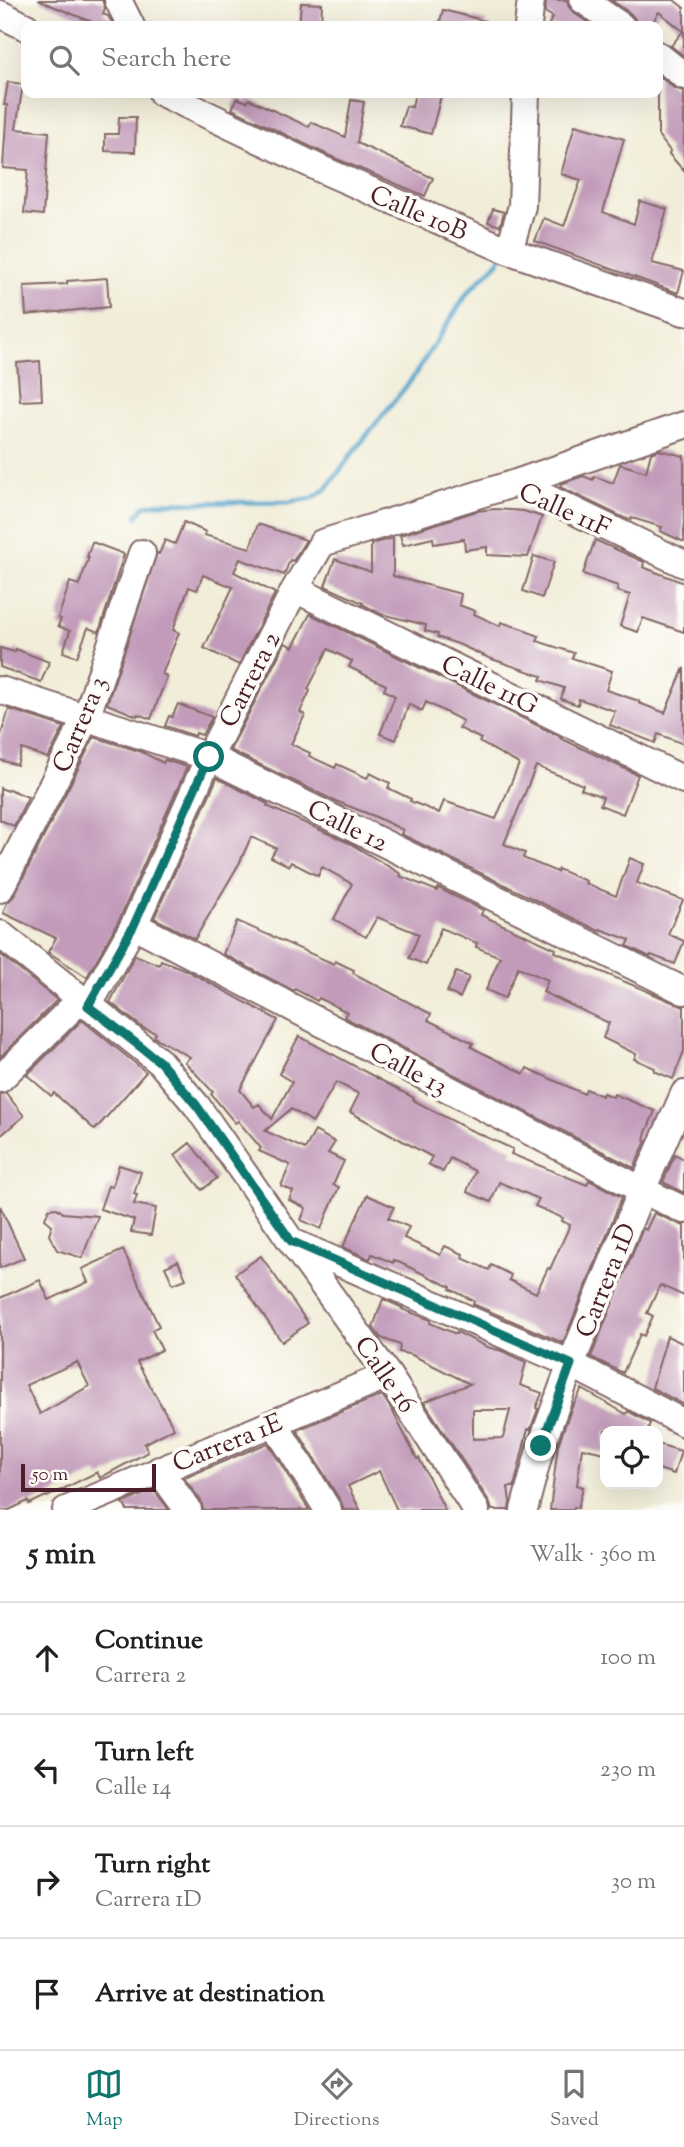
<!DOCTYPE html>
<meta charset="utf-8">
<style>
body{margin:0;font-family:"Sorts Mill Goudy",serif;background:#f2f2f2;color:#202124}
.controls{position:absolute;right:21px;bottom:21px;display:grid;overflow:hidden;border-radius:14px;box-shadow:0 7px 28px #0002}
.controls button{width:63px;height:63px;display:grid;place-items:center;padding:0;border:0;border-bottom:2px solid #e0e0e0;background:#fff;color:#202124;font:35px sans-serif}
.scale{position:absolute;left:21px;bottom:18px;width:135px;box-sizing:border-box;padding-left:7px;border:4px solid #4a1f2b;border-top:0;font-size:19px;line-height:24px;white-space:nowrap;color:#4a1f2b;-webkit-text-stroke:5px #fdfcf7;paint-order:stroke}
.stop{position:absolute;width:21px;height:21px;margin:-16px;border:5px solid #0f766e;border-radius:50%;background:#fff}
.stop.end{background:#0f766e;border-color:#fff;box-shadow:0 2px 7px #0008}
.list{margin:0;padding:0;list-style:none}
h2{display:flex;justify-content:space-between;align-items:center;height:91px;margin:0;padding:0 28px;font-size:30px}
h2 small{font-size:23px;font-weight:400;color:#757577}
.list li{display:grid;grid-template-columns:46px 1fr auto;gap:21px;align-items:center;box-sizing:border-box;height:112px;padding:0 28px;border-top:2px solid #e0e0e0}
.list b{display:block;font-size:26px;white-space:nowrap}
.list p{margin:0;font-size:23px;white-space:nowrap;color:#757577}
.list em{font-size:23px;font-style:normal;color:#757577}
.icon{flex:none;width:38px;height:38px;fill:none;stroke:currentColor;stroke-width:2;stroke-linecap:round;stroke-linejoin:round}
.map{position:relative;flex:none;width:684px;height:1510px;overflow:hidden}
.search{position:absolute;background:#fff;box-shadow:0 7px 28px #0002;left:21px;right:21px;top:21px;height:77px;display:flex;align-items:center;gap:18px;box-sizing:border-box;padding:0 24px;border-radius:14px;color:#757577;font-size:26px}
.sheet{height:539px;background:#fff}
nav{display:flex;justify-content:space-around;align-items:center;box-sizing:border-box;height:98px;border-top:2px solid #e0e0e0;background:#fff;font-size:19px;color:#757577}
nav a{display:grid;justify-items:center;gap:4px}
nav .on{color:#0f766e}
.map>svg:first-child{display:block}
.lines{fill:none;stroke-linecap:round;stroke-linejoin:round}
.stream{stroke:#50a3cb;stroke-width:5}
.building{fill:#c29bba;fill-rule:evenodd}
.minor-casing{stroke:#846768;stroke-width:30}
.minor{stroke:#fff;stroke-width:26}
.route{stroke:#0f766e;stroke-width:9}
.labels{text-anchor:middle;stroke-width:7;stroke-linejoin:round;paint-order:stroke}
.street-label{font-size:26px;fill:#4a1f2b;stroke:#fdfcf7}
</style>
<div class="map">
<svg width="684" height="1510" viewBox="0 0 684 1510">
<rect width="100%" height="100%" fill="#fdfcf7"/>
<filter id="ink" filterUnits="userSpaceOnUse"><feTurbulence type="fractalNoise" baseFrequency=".0143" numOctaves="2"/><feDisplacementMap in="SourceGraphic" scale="14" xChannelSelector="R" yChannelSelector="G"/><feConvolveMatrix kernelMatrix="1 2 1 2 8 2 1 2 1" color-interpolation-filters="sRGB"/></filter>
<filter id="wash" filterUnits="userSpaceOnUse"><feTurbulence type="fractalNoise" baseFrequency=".00686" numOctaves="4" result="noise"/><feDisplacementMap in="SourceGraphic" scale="28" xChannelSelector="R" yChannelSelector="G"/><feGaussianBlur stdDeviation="1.57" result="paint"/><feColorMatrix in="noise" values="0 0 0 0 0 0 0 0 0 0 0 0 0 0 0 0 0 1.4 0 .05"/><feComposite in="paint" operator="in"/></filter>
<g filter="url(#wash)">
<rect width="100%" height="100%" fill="#f1edd8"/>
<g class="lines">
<path class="stream" d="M137,516L144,506L160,503L290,502L313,498L327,488L351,455L412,379L468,292L499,261L502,255"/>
</g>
<g id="blocks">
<path class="building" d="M38,0H102L105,8L103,14L108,16L114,26H90L92,22Z
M546,0H567L569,7L574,13L593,26H548L553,17L545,12Z
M611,0H674L684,8V56L671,46L683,31L659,12L650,26H637L635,19L630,13Z
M301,3L322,4L321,26H299Z
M443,10L486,21L485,26H439Z
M658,75L674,88L684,91V171L669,154L670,151L658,135Z
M8,82L23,84L16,129L49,132L43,215L24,213L28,170L3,168L7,105H4Z
M415,93H428L441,96L431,134L400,126L406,106L412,107Z
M237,98L247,102L249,99L309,127L311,122L345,137L351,100L364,102L357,143L433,178L425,196L330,156L232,109Z
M119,117H136L135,152L105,151V134H118Z
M575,125L624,139L603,212L634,224L640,201L667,209L652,263L684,271L678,293L535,241L544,218L564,226L581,180L561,174Z
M493,209L504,212L500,226L488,222Z
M107,278L109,307L26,315L24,286L67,284V281Z
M40,361L42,400L20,401L17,363Z
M659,450L684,456V542L660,531L662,527L632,518L631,520L624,518L560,487L561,484L583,476L593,480L594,476L613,483L620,464L646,472L651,453Z
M495,509L524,511L542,517L528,557L487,555V547L465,550L464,539L434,544L433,538L403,545L400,535L477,511Z
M184,522L206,532L204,535L250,548L258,524L306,540L293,561L290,560L284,575L240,559L234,572L275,593L239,665L204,648L233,587L203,575L197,590L189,587L173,630L179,633L162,674L167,676L151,719L138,714L137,716L107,704L157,553L159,554L165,540L175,544Z
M393,538V576L461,594L459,605L475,611L474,614L500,626L501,622L526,630V631L539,636L537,641L574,653L572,658L612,671L606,690L639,701V703L665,713L684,668V744L658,734L655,743L610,725L615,711L579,699L578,705L561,699L564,688L540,680L542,676L489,658L458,644L437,637L438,634L425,631L426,625L381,614L362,604L363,603L325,586L335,559L371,572V544Z
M595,540L644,562L643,567L684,583V632L643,618L638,632L620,626L630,595L617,591L618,586L583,574Z
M92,542L124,554L99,632L88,628L77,657L63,652L70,631L58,626L61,619L58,618L70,582L79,585L89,557H87Z
M534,556L554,562L542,598L523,591Z
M310,614L561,737L560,738L638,775L623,814L600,805L603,797L581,789L583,785L536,766L504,844L525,853L523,858L557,872L558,869L586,881L585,883L616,896L630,858L644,864L637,883L683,900L668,934L684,941L675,964L651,955L650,957L627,946L630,940L600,929L599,931L401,834L403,830L374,816L333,800L230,750L285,643L293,647ZM328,649L352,661L349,667L386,685L384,690L395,696L380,734L396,740L409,704L422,711L426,702L463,721L459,728L481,739L479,742L519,764L496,819L444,801L439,813L410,801L411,799L388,788L390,783L370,773L367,778L337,764L335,768L309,756L310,753L291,744L305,715L300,712L310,691L308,689Z
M0,648L15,652L16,649L49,662L41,682L0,667Z
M178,704L212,717L202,735L196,733L195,736L165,726L169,716L172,717Z
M9,709L64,727L48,758L22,749L17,765L0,760V738Z
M94,737L142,752L163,763L165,760L187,767L120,918L87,977L48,952L56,938L3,913L7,903L14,896Z
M217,778L268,804L267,806L349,843L401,874L400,876L437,891L438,888L483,910L481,915L556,949L555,952L684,1007V1051L673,1079L654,1071L655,1068L634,1059L636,1054L603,1038L609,1023L543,992L548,980L518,967L505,998L486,990L500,957L476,947L477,943L441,928L426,965L409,958L419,934L377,917L366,937L334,919L352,884L322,867L318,876L291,862L289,866L271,857L276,848L251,837L240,862L195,939L154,918Z
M0,788L8,791L9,789L28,797L14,826L0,820Z
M237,921L334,964L335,961L354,970L353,973L431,1014L428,1020L473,1043L471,1047L524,1074L527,1068L584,1094L586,1089L602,1096L603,1093L613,1097L614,1094L655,1111L645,1135L644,1140L646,1141L634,1168L344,1017L347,1012L319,998L317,1001L295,989L294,991L223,954Z
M0,954L57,1000L0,1057Z
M135,955L159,965L161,960L186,970L278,1020L240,1090L254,1107L259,1104L272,1119L292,1082L279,1074L299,1036L414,1098L413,1100L466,1128L513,1149L511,1154L587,1185L589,1180L622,1197L563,1343L473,1304L474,1301L450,1289L451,1287L394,1260L393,1263L372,1254L370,1259L343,1247L367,1195L394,1207L388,1218L409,1227L404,1238L440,1255L445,1246L463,1254L462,1258L489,1270L491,1265L511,1275L509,1280L536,1293L548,1268L550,1269L570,1225L562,1221L563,1218L535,1206L539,1199L499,1182L491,1202L467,1192L475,1171L450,1158L443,1172L428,1164L432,1157L350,1112L359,1094L336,1082L313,1122L291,1109L265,1131L305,1149L315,1131L335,1142L328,1153L344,1161L333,1185L339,1187L321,1229L301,1220L306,1208L289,1200L293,1191L281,1186L290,1165L259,1151L261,1148L238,1121L235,1123L211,1094L213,1092L185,1062L190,1057L154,1037L156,1033L143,1028L110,1002Z
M456,972L469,977L460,998L447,992Z
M82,1020L146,1072L95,1130L54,1093L51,1096L27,1075Z
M6,1093L24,1116L0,1136V1094Z
M190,1143L217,1178L202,1190L175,1155Z
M675,1154L684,1159V1193L663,1182Z
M119,1165L141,1172L134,1194L137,1195L134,1204L156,1208L151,1235L131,1232L134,1220L100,1209L108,1186L112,1187Z
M0,1206L24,1258L0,1268Z
M57,1208L63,1213L98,1216L82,1258L57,1250L49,1235L52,1225L45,1219L49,1209Z
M654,1213L684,1226V1296L660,1285L647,1313L653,1316L644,1336L640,1334L623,1373L591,1357L643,1228L646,1230Z
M123,1250L159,1326L152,1330L162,1350L137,1362L174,1428L144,1444L148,1452L100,1478L97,1472L47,1497L46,1496L29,1504L28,1501L9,1510H0V1298L40,1280L49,1300L88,1282L82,1269ZM77,1362L89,1386L40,1414L26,1385Z
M261,1256L308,1323L282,1342L235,1274Z
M178,1261L186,1279L173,1284L165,1267Z
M383,1299L403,1308L402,1309L431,1320L430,1323L456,1334L457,1332L487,1347L502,1351L526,1362L520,1385L542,1393L536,1408L538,1409L530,1430L528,1429L514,1487H508L510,1502L509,1510H492L489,1501L424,1402L470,1384L412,1355L399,1352L400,1345L381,1338L373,1327ZM473,1410H510L503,1438L473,1439Z
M667,1336L684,1344V1405L652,1388Z
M582,1389L626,1414L628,1411L650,1423L647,1431H605V1453L582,1448L577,1485L583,1487L578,1508L574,1507L573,1510H550L558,1445L572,1407Z
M382,1395L393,1412L417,1459L419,1458L445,1510H397L379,1471L348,1486L360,1510H344L341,1502L297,1430Z
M268,1443L309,1510H203L201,1501L184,1478Z
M658,1444L681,1451L674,1474L658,1469Z
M154,1490L169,1510H127L123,1503Z"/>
</g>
</g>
<g filter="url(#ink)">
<use href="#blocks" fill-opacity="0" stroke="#846768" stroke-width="2"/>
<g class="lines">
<defs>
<path id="minor" d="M118,0L131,26
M583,0L621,26
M0,14L26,27
M528,26L531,0
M658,55L684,76
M162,93L323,170L504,249L684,312
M509,251L522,206L526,93
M516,483L684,425
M295,589L684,780
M0,690L209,757L684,991
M0,889L86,718L142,553
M134,925L642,1190L684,1210
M0,934L160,1062L197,1106L291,1241L388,1375L476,1510
M88,1006L134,925L209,757L295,589L322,543L516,483L684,564
M0,1079L80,1000
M292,1242L571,1364L684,1423
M274,1423L328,1510
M159,1470L188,1510
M66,1510L388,1375
M524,1510L541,1446L571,1364L642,1190L684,1094"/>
</defs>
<use href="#minor" class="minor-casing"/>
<use href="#minor" class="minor"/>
</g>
</g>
<g class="lines" filter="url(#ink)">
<path class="route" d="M209,757L134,925L88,1006L160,1062L197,1106L291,1241L571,1364L541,1446"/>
</g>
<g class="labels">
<g class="street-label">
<text transform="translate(419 212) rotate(23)" y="9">Calle 10B</text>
<text transform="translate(565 509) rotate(24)" y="9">Calle 11F</text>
<text transform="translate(249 679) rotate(-63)" y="9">Carrera 2</text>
<text transform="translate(490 684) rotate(26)" y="9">Calle 11G</text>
<text transform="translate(79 724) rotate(-67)" y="9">Carrera 3</text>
<text transform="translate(348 825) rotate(26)" y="9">Calle 12</text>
<text transform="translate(409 1068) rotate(28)" y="9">Calle 13</text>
<text transform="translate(605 1280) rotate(-68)" y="9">Carrera 1D</text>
<text transform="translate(386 1374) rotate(55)" y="9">Calle 16</text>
<text transform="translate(227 1442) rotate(-22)" y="9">Carrera 1E</text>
</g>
</g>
</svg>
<div class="controls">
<button><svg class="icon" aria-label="locate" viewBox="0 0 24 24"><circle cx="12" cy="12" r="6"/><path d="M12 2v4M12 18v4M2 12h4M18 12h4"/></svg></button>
</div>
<div class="scale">50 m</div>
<div class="stop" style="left:209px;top:757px"></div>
<div class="stop end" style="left:541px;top:1446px"></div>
<div class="search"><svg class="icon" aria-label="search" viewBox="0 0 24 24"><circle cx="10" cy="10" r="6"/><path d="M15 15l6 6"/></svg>Search here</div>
</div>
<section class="sheet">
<h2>5 min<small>Walk · 360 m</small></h2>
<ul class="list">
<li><svg class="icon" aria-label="ahead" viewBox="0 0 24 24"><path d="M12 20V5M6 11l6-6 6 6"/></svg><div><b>Continue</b><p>Carrera 2</p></div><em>100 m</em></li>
<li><svg class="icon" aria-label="left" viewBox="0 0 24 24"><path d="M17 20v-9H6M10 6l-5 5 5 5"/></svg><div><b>Turn left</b><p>Calle 14</p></div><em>230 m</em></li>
<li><svg class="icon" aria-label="right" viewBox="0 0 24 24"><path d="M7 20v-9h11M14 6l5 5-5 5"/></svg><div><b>Turn right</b><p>Carrera 1D</p></div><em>30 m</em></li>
<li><svg class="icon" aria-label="arrive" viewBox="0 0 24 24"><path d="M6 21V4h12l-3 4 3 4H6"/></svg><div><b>Arrive at destination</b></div></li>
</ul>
</section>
<nav>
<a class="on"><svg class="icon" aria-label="map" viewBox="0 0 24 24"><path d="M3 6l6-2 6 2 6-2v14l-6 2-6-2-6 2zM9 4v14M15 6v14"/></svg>Map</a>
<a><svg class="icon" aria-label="directions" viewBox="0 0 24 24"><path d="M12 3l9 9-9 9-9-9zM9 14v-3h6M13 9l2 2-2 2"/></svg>Directions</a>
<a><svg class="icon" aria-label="saved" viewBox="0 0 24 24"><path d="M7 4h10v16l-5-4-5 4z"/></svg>Saved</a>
</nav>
